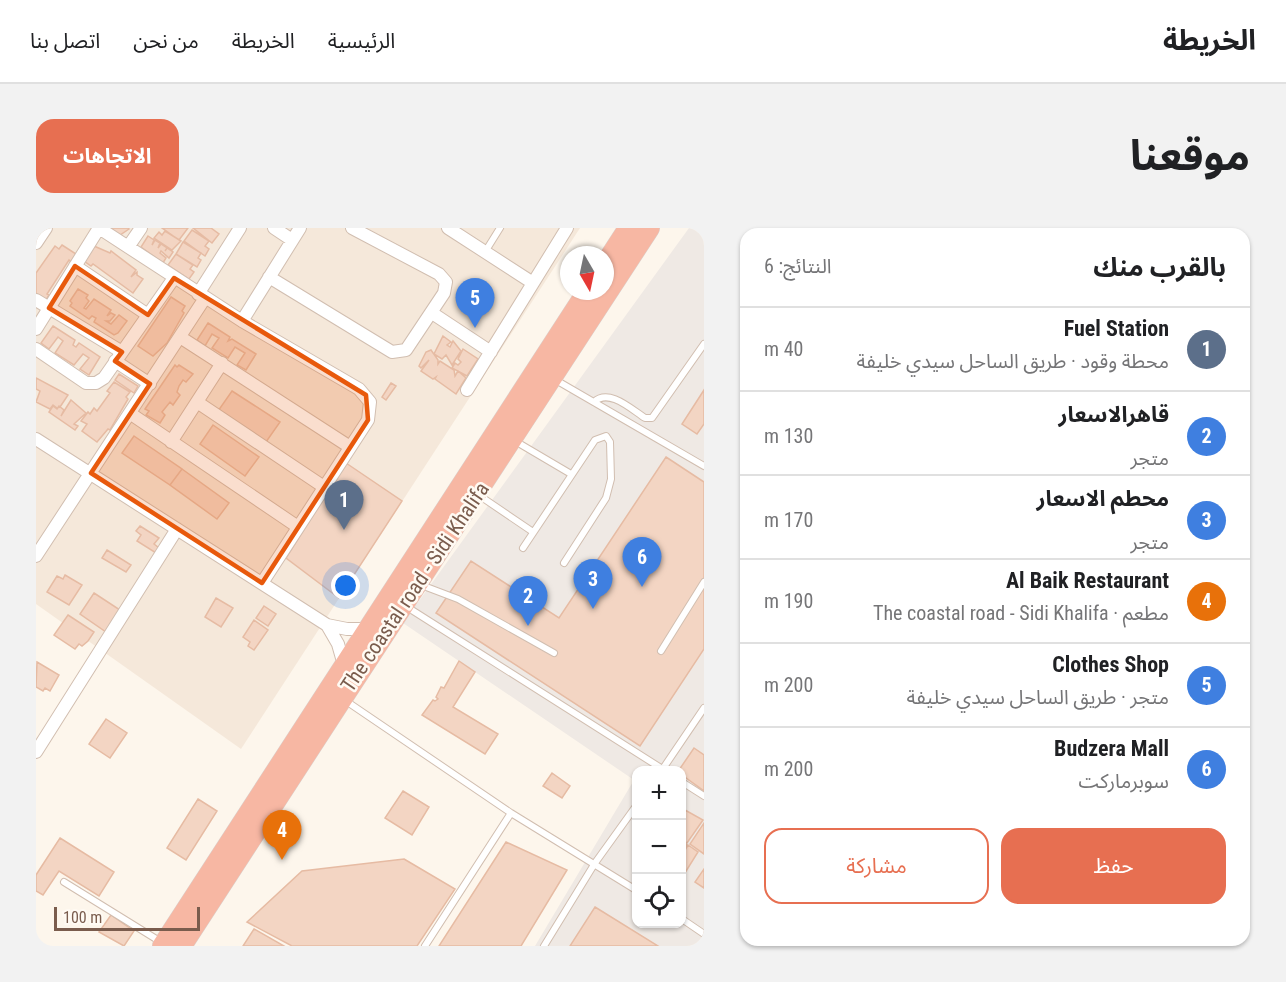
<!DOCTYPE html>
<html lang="ar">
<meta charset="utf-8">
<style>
body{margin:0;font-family:"Roboto Condensed","Noto Sans Arabic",sans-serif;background:#f2f2f2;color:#202124;direction:rtl}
.controls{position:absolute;right:18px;bottom:18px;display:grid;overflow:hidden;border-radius:12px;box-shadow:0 2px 4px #0004}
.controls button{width:54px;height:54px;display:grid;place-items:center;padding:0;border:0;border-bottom:2px solid #e0e0e0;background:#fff;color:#202124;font:30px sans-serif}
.compass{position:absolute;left:524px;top:18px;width:54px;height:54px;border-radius:50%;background:#fff;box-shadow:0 2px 4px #0004;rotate:171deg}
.scale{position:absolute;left:18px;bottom:15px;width:146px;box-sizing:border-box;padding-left:6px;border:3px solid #7a5c4d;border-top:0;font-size:16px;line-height:21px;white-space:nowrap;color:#7a5c4d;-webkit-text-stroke:4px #fffaf3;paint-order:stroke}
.you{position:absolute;left:310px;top:358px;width:21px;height:21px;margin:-15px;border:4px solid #fff;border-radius:50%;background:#1a73e8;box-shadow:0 0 0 9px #1a73e833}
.badge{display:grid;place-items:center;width:39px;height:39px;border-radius:50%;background:#e76f51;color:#fff;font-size:20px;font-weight:700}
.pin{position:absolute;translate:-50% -50px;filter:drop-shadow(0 2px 3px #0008)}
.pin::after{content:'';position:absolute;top:32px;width:21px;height:18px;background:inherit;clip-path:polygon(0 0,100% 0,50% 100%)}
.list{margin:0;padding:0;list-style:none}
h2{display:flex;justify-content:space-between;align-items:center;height:78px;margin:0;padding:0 24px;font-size:26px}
h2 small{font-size:20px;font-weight:400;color:#757577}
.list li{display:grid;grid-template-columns:39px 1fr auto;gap:18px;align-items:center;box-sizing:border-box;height:84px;padding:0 24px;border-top:2px solid #e0e0e0}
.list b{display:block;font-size:22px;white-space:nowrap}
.list p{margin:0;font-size:20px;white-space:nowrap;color:#757577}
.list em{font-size:20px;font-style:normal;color:#757577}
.actions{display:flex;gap:12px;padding:18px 24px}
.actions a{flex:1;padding:14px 0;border:2px solid #e76f51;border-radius:18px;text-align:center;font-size:21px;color:#e76f51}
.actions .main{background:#e76f51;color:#fff}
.icon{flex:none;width:33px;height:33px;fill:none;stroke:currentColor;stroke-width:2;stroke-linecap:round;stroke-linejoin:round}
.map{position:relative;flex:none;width:668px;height:718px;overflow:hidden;direction:ltr;border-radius:18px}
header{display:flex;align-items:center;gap:36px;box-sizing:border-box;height:84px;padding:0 30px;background:#fff;border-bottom:2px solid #e0e0e0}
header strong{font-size:28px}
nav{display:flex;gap:33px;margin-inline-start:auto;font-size:21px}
.intro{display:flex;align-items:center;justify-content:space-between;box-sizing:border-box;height:144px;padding:0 36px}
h1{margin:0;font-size:42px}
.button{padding:15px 27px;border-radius:18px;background:#e76f51;color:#fff;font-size:21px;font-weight:700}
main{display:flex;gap:36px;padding:0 36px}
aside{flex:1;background:#fff;border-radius:18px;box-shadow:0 2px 4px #0004}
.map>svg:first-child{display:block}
.residential{fill:#f5e8da}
.industrial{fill:#efe9e4;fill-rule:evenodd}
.building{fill:#f3d5c3;stroke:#e6bba3;stroke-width:1.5}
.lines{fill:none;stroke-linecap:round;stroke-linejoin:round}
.lane-casing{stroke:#d1beb0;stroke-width:8}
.street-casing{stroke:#d1beb0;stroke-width:14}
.highway-casing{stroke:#dad1cd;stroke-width:22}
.lane{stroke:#fff;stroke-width:6}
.street{stroke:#fff;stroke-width:12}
.highway{stroke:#f7b7a3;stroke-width:21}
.marked{fill:#e8590c;fill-opacity:0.2;stroke:#e8590c;stroke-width:4.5;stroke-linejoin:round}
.labels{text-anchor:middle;stroke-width:5;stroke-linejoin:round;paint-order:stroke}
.street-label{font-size:21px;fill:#7a5c4d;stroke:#fffaf3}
</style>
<header>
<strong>الخريطة</strong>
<nav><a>الرئيسية</a><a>الخريطة</a><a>من نحن</a><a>اتصل بنا</a></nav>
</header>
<div class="intro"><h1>موقعنا</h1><a class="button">الاتجاهات</a></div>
<main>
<aside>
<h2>بالقرب منك<small>النتائج: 6</small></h2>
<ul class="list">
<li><span class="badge" style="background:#5c6f8a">1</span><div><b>Fuel Station</b><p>محطة وقود · طريق الساحل سيدي خليفة</p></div><em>40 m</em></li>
<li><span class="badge" style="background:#3f7fe0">2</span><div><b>قاهرالاسعار</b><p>متجر</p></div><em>130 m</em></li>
<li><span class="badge" style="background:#3f7fe0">3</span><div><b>محطم الاسعار</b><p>متجر</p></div><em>170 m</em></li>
<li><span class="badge" style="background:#e8710a">4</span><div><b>Al Baik Restaurant</b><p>مطعم · The coastal road - Sidi Khalifa</p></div><em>190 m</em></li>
<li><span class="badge" style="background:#3f7fe0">5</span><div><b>Clothes Shop</b><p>متجر · طريق الساحل سيدي خليفة</p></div><em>200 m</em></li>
<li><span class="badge" style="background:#3f7fe0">6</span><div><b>Budzera Mall</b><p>سوبرماركت</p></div><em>200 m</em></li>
</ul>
<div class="actions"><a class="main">حفظ</a><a>مشاركة</a></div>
</aside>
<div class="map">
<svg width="668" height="718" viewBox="0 0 668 718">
<rect width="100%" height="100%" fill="#fdf6ec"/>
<path class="residential" d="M0,0H544L205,521L0,376Z"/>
<path class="industrial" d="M653,0H668V718H499L598,552L367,395ZM600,542H646V696H600Z"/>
<path class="building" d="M74,0H92L93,1L84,7Z
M126,0H152L143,12Z
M157,0H175L183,6L176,15Z
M156,2L173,13L169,18L173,21L169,28L148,13Z
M129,3L145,13L136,22L118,10L123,4L126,7Z
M112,8L118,12L116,17L119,12L124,15L122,20L125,16L131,20L129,23L131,20L137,24L133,30L125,23L124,25L130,30L127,35L105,19Z
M147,14L165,25L162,30L165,32L161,39L140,26Z
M26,17L40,26L35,34L33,32L11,66L13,67L10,72L0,65V45L19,18L23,21Z
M58,18L74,25L75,23L100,42L95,49L101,44V47L107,51L97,65L57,36L55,38L48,33Z
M140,26L157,37L154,41L158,44L153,51L132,37Z
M42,61L52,67L50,70L53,73L48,80L50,81L58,71L75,82L71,88L75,85L79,87L74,93H70L75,96L83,87L91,93L82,105L78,107L58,94L60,90L56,88L53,91L34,78L36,75L34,73Z
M135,69L149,78L146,83L148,85L131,115L117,128L102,118Z
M172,95L194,109L192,113L196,111L220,126L210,142L201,137L209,125L199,119L192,130L176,120L183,110L176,106L169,118L161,112Z
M17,98L39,112L37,117L40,119L43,115L64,129L53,147L44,141L53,130L47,126L38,137L19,125L27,113L22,109L13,121L5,115Z
M407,108L415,114L411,117L414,119L417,113L425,123L416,137L410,127L406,131L398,126Z
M427,121L442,131L431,148L416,140L419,135L422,137L425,134L422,131Z
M395,122L402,132V136L404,133L418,142L419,148L422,143L430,150L420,166L399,151L400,149L397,151L385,143L393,132L385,140L383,138L390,124Z
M139,137L141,139L143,137L157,146L150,154L147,152L143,158L141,164L144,167L137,177L134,174L126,184L129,187L124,195L110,187L113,183L109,181Z
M83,146L102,158L98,165L79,152Z
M0,150L32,167L24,179L21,180L17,177L14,181L0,174L4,163L0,161Z
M78,154L94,164L90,169L92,171L74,202L72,201L61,214L46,203L51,196L45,193L52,184L54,186L58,180L61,183L74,165L71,163Z
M355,155L360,158L350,172L346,169Z
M668,162V196L661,206L646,196Z
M196,163L244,194L230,214L182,183Z
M35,172L50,185L38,196L42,198L39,202L13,184L17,178L21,181L23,178L28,182L25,188Z
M177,197L223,229L209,248L164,216Z
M98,208L146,241L134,257L86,225Z
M630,229L668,254V421L604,518L400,385L435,333L523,390Z
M310,235L366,273L303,370L250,330Z
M146,241L193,275L181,291L134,257Z
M104,298L123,310L118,316L123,320L120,325L101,313L105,307L100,303Z
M71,322L95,337L90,344L66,330Z
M29,347L46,357L33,377L11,364L21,348L27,351Z
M58,365L84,382L70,404L44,386Z
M180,370L197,380L185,399L169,389Z
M228,378L240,386L232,398L220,390Z
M32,387L58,404L52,413L46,418L43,416L39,421L18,407Z
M218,392L232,402L218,422L212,418L214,414L207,409Z
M423,433L439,444L417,479L462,506L449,526L386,487L397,472L399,473L402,471L400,469L405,459L408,460Z
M1,434L23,447L14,463L9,460L7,463L0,459Z
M70,491L91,505L74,530L53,516Z
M658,520L668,527V563L646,547L643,542Z
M516,545L534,558L526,570L507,558Z
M367,563L393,579L376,607L349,590Z
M162,571L181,583L150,632L131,620Z
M649,582L667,592L651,615L646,611V588Z
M668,595V626L654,616Z
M24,610L78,644L63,668L23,643L7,667L0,663V647Z
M646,612L651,617L646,625Z
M470,614L531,642L485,718H403Z
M652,617L662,624L647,648L646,627Z
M368,631L419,661L381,718H256L211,694L266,643Z
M668,641V660L659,654Z
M559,679L622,718H534Z
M75,687L98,703L88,718L63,704Z
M218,701L248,718H207Z"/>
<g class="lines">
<defs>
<path id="lane" d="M449,24L464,0
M518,151L668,238
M558,174C573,160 595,181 609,190H616L668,116
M479,213L535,246
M444,268L497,304
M487,320L559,212L570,208L574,214L575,251L570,270L528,335
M385,357L422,371L518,425
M371,379L628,542
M625,423L668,354
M310,473L475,585L600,662
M626,542L668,480
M646,554L668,568
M28,654L125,714
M646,691L668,706
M389,718L475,585
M508,718L559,635L600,578"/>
<path id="street" d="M63,0L206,93L323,161L334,174L332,192L226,355
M238,0L256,12
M412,0L497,55
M0,15L10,0
M92,19L105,0
M39,38L112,87
M233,49L356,124L370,122L408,65L410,54L403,46L316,0
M162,66L204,0
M0,72L86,124
M396,85L455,124
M206,93L264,0
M0,101L63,0
M144,109L314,219
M0,121L50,155H60L68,150L138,50
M79,133L114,156
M431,162L531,0
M161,174L288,259
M95,186L262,299
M0,211L291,397L311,401H331
M135,214L186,135
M0,328L169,70
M291,397L302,416L308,437
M0,524L141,301"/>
<path id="highway" d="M569,37L593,0
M127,718L552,63
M145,718C300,478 457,240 613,0"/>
</defs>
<use href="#lane" class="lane-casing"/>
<use href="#street" class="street-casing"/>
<use href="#highway" class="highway-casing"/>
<use href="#lane" class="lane"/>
<use href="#street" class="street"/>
<use href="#highway" class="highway"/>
</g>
<path class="marked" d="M39,38L112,87L138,50L330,167L332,192L226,355L55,245L114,156L79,133L86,124L13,80Z"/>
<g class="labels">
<g class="street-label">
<text transform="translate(379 359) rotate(-56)" y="7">The coastal road - Sidi Khalifa</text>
</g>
</g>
</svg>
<div class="controls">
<button>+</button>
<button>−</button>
<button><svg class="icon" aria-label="locate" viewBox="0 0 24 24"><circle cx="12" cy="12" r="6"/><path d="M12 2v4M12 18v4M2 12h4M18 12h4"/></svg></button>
</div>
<svg class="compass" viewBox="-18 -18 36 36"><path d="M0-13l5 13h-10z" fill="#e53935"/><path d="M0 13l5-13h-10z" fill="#757577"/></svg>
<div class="scale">100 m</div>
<div class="you"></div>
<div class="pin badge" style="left:308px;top:302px;background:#5c6f8a">1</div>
<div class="pin badge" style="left:492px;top:398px;background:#3f7fe0">2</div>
<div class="pin badge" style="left:557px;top:381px;background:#3f7fe0">3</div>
<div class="pin badge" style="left:246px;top:632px;background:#e8710a">4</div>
<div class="pin badge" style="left:439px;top:100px;background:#3f7fe0">5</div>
<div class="pin badge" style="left:606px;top:359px;background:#3f7fe0">6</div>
</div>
</main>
